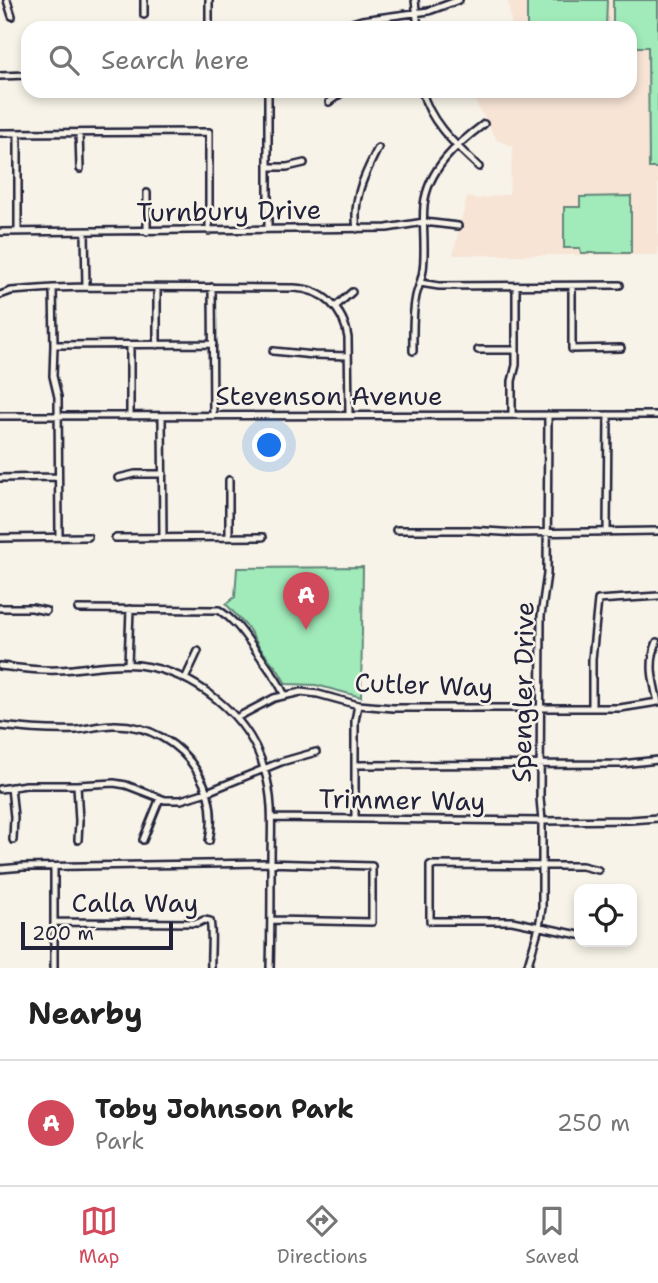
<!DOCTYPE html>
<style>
body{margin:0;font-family:"Shantell Sans",sans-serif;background:#f2f2f2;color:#222}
.controls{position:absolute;right:21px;bottom:21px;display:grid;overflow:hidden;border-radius:14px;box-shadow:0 4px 10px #0003}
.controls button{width:63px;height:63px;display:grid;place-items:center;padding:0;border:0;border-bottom:2px solid #e0e0e0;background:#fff;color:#222;font:35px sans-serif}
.scale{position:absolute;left:21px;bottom:18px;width:152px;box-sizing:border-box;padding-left:7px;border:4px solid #22223b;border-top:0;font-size:19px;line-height:24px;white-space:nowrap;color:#22223b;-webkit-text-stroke:5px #f7f3e8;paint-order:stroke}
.you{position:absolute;left:270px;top:446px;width:24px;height:24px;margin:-18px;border:5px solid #fff;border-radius:50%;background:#1a73e8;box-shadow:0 0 0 10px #1a73e833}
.badge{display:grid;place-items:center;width:46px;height:46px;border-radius:50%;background:#d1495b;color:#fff;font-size:23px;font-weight:700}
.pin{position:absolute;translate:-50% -58px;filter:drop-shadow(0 2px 4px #0008)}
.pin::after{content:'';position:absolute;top:37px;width:24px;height:21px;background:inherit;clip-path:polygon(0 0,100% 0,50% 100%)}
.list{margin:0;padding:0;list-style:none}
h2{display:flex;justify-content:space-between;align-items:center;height:91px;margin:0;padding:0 28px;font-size:30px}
h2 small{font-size:23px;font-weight:400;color:#767676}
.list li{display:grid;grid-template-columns:46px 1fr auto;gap:21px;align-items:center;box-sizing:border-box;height:126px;padding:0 28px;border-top:2px solid #e0e0e0}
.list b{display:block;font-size:26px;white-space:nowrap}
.list p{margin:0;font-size:23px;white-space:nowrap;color:#767676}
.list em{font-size:23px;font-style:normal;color:#767676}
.icon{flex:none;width:38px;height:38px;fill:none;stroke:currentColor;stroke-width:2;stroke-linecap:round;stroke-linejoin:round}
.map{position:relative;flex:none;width:658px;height:968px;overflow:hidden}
.search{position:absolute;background:#fff;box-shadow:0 4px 10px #0003;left:21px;right:21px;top:21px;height:77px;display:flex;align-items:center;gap:18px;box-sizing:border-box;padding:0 24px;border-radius:21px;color:#767676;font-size:26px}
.sheet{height:217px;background:#fff}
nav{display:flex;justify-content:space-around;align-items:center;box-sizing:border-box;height:98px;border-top:2px solid #e0e0e0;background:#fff;font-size:19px;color:#767676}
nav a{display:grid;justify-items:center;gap:4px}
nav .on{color:#d1495b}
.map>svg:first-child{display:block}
.built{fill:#f7e4d5}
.green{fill:#a1eab9;stroke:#62867a;stroke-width:2}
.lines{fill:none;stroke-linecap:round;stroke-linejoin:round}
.minor-casing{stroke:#22223b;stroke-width:10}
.minor{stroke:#f7f3e8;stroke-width:5}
.labels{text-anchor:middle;stroke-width:5;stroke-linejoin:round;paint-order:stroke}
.street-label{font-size:26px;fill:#22223b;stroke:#f7f3e8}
</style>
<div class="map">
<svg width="658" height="968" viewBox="0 0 658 968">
<rect width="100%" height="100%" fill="#f7f3e8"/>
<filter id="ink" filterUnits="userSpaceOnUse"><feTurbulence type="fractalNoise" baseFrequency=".0143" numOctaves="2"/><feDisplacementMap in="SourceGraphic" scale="14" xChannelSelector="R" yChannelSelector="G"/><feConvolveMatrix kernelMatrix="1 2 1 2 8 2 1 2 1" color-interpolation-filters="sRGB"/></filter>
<g filter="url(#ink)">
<path class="built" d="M508,0H658V255H453L467,197L478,199L509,194L513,147L497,140L471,95L482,91H630V28H512Z"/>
<path class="green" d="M527,0H607L606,28H527Z
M613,0H658V168H649L648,47H630V28H613Z
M631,196V253H581L580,248H564V207H580V197Z
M363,567L361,697L316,685L286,684L278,670L260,648L248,628L226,604L235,597L237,568Z"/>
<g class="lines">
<defs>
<path id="minor" d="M7,0L12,16
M144,0V15
M209,0V28
M415,0L418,28
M335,28L362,20L429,11L459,0
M0,76L28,75
M422,91C431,124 455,144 479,167
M329,102L344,91
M0,133L209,132V231
M18,133V232
M79,133L80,169
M268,167H287L304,163
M147,193V232
M268,229V91
M357,229C352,198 365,174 378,148
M0,232L387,228L424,222L458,226
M420,283L439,286L620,285
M572,286V349L621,348
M86,287L294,288C323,289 344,309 348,338L349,415
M212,287L213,416
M157,288V345
M0,295L11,291L53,288
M335,307L352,292
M54,345L53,288L86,287L85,232
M130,345V416
M478,350H516
M273,351L314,355L348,356
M413,351C413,332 412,314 416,296C418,288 422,279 423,270C426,248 422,226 424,205C428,169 457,144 484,124
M512,415V381L516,365V286
M0,416L658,415
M162,416L163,538
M0,478L58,477
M118,478L135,474H163
M229,480V537
M396,530H470L517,533L658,531
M607,531L608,415
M59,537L58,397L53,376L54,345L213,344
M0,538L88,537
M115,538L263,537
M0,608H32L46,611
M78,609L219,610C239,623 246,638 260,656C269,669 278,680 284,694
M657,642C648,663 653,681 658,702
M128,664L130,609
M0,666C19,668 39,671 58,670C85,669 111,662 138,665C195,672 250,715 265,772C274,801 271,831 271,862C271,897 271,932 270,968
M185,679L198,651
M592,708V659L598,600L658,596
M236,718L274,698L301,692L318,694L358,705L393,708H620L658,702
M0,726C25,729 50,731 76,730C88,729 100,725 113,725C147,724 181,743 198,773C211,794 214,817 209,841
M355,765L622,764L658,760
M77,785L79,821L78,840
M11,787L14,817L13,840
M0,789L26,785H77L114,783L126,785L165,800H181L207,792L281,762L316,752
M272,818L542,821L630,820L658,818
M355,818V721L358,705
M143,840L160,798
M54,867V968
M0,869L23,867L264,863L372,866V922L271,920
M55,922L198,923L204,920L210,921C213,932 210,955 211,968
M579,935L512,921H430V865L582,866L598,870
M527,968L539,927L542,908V821L540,798L541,616L547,574L548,415"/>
</defs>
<use href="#minor" class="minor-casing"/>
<use href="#minor" class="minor"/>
</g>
</g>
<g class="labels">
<g class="street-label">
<text transform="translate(229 211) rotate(-1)" y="9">Turnbury Drive</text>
<text x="329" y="405">Stevenson Avenue</text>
<text transform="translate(424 685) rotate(2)" y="9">Cutler Way</text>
<text transform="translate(523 692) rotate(-89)" y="9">Spengler Drive</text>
<text transform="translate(402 800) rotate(1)" y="9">Trimmer Way</text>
<text x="135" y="912">Calla Way</text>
</g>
</g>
</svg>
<div class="controls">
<button><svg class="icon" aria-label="locate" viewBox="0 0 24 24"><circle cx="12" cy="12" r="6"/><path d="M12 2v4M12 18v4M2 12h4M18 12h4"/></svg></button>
</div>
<div class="scale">200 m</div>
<div class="you"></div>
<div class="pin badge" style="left:306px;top:630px">A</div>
<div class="search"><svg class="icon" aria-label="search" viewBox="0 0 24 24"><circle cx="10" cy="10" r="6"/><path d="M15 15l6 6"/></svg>Search here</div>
</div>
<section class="sheet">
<h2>Nearby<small></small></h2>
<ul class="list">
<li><span class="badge">A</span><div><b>Toby Johnson Park</b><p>Park</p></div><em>250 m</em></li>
</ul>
</section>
<nav>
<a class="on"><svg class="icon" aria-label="map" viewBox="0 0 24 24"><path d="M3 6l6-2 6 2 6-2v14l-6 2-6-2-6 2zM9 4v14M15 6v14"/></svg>Map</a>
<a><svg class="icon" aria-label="directions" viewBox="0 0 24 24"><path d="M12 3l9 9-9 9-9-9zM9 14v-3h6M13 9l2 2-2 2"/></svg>Directions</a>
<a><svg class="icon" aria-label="saved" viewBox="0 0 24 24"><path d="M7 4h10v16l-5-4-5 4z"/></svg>Saved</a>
</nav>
